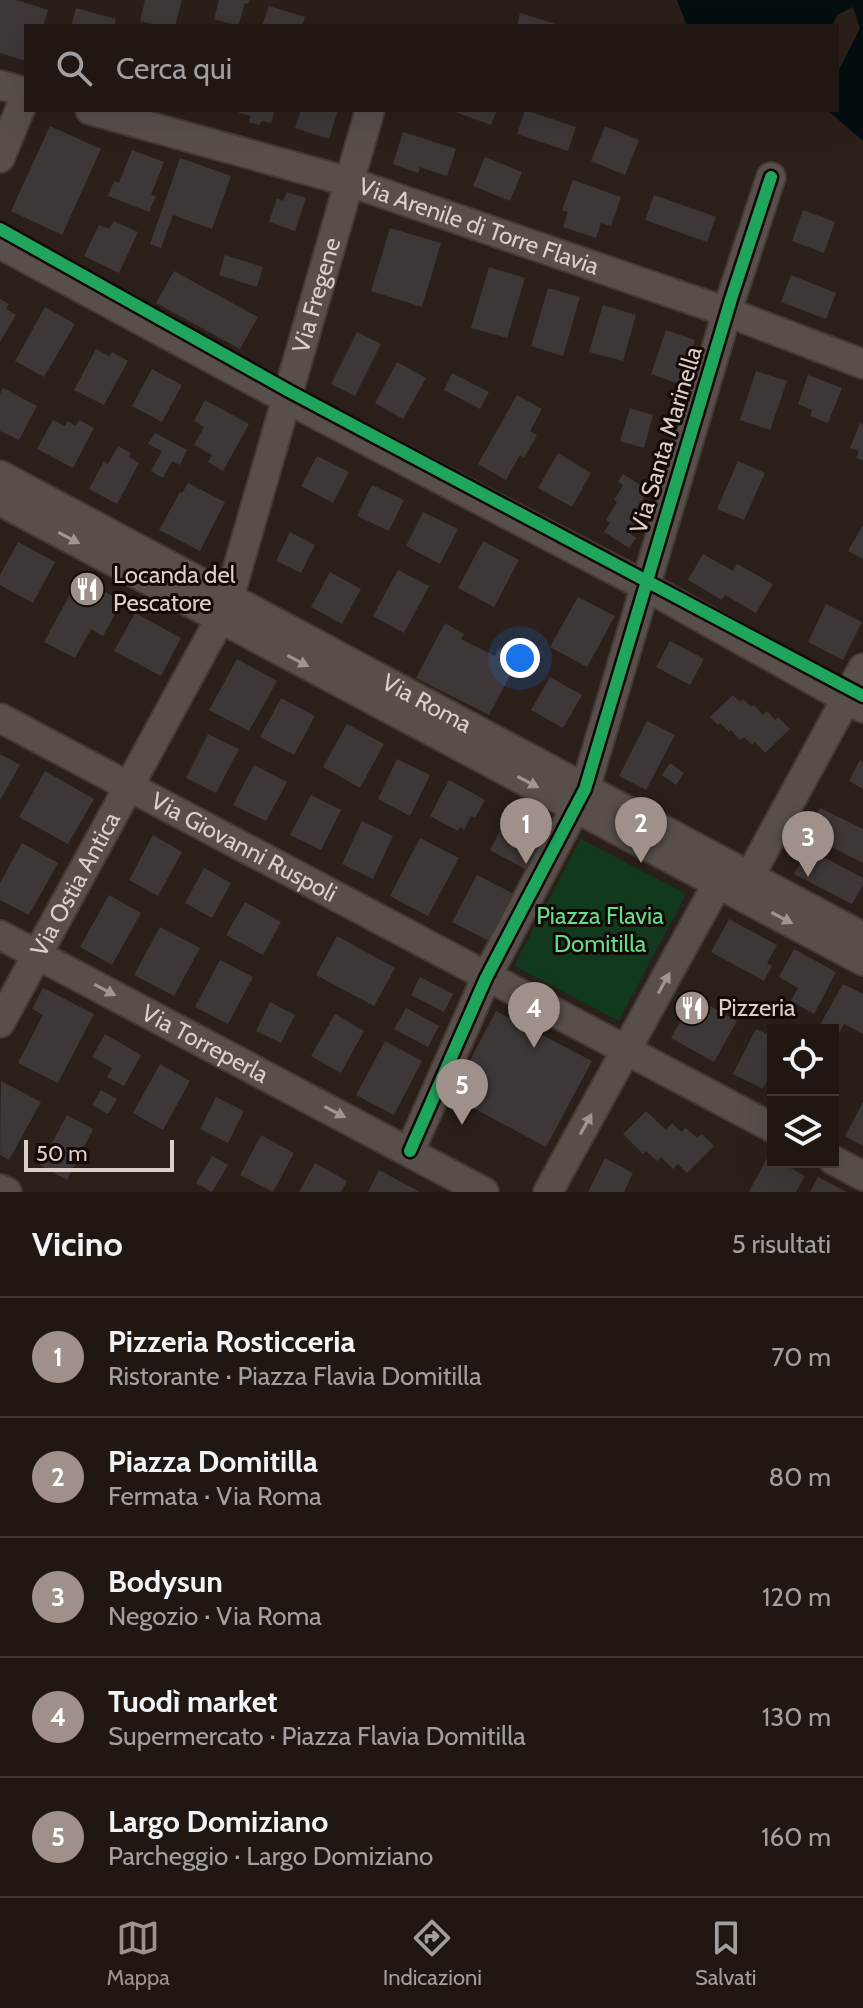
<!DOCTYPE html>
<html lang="it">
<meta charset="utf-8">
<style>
body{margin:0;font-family:Cabin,sans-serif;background:#28201c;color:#f1f3f6}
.controls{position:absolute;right:24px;bottom:24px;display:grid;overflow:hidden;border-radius:0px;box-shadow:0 8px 32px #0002}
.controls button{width:72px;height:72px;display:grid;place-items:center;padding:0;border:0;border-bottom:2px solid #3d3633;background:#201713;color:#f1f3f6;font:40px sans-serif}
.scale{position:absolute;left:24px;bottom:20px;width:150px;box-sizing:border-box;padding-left:8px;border:4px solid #ddcec7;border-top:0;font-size:22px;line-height:28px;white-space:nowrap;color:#ddcec7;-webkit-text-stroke:6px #130906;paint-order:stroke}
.you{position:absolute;left:520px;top:658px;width:28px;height:28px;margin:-20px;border:6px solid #fff;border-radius:50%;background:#1a73e8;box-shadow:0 0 0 12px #1a73e833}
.badge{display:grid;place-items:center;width:52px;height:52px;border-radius:50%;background:#9f918a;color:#fff;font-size:26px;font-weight:700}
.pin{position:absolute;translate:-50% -66px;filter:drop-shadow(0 2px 4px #0008)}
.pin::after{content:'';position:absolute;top:42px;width:28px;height:24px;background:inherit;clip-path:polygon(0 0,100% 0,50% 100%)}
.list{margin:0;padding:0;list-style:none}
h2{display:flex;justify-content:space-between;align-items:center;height:104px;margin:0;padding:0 32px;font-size:34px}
h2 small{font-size:26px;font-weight:400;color:#a29fa0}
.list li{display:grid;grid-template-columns:52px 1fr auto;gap:24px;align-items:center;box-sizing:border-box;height:120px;padding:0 32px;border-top:2px solid #3d3633}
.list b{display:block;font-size:30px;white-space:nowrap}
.list p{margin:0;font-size:26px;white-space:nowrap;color:#a29fa0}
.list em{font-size:26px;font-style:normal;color:#a29fa0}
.icon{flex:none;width:44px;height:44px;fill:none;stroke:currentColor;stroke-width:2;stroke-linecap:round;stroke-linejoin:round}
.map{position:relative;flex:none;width:863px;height:1192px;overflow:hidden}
.search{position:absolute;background:#201713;box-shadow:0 8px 32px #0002;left:24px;right:24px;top:24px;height:88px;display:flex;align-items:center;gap:20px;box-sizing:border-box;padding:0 28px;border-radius:0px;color:#a29fa0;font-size:30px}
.sheet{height:704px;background:#201713}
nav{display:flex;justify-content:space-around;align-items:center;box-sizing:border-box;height:112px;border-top:2px solid #3d3633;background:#201713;font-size:22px;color:#a29fa0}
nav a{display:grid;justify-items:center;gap:4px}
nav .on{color:#9f918a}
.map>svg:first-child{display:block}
.green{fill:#10391d}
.water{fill:#040d0f}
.building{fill:#3e3738}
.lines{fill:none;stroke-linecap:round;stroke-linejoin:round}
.minor-casing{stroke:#433935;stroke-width:32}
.minor{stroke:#584f4b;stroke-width:28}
.cycleway-casing{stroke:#130906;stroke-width:17}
.cycleway{stroke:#20a55d;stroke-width:12}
.oneway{fill:#a1958f}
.labels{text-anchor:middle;stroke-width:6;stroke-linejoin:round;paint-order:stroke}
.street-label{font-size:24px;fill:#ddcec7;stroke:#130906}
.poi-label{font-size:24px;fill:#ddcec7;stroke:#130906;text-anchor:start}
.park-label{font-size:24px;fill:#64dc8b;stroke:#130906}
</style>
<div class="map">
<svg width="863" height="1192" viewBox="0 0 863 1192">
<rect width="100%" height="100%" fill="#2b1f19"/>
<path class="green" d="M581,839L686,894L619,1021L514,966Z"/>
<path class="water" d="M677,0H863V141L827,110H837V74L860,28L853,7L837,15L832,26H687Z"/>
<path class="building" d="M0,0H16L48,10L43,26H26V61L0,53Z
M145,0H182L175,26H159L140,21Z
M219,0H249L248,4L245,3L238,26L214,19Z
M269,6L305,17L302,26H262Z
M76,8L116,19L114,26H71Z
M520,13L559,25V26H517Z
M239,110H275L271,123L262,121L259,125L249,122L250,116L239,113Z
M301,110H338L329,139L295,128Z
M450,110H497L491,125Z
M525,110L576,127L568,151L517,134Z
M50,126L101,149L62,235L11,211Z
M605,126L639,140L625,175L591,161Z
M403,132L456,149L447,176L420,167L418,173L393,164Z
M132,150L164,162L151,195L156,196L149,212L108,196L114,181L119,183Z
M485,157L522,172L510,201L473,186Z
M180,158L231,176L212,229L173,215L161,248L150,244Z
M573,180L621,197L611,226L601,223L596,238L563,227L568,212L562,210Z
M287,192L306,198L295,231L269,222L277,198L283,201Z
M654,195L716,217L707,242L645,220Z
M803,210L835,222L824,253L792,241Z
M114,221L138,232L119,273L84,256L99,225L109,229Z
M390,228L441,243L422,307L371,291Z
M225,255L263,267L257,287L219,275Z
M489,267L525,278L507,338L471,328Z
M174,271L258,317L240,349L156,303Z
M791,275L836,293L826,319L781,302Z
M548,288L580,297L563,356L531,346Z
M0,299L9,304L6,309L16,315L0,342Z
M603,305L636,315L623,361L589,352Z
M45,307L75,324L44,377L15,361Z
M666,330L695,340L679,384L651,374Z
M357,332L381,344L355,396L331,384Z
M96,349L109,356L112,352L128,361L104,405L74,390Z
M397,362L426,378L403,419L375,403Z
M152,369L182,385L162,422L132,406Z
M756,371L787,381L770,430L740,420Z
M452,373L489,392L480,409L444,390Z
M808,375L842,388L828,423L810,416L812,410L798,404Z
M3,388L37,406L19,440L0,431V394Z
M517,395L542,409L530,431L537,435L524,458L520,455L506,480L478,464Z
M205,400L249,424L223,471L208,462L212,455L194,445L204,427L194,421Z
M630,408L653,415L644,448L620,441Z
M53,420L65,426L67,421L76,426L79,420L94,428L73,468L37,449Z
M860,423L863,424V460L856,458L859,451L850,448Z
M155,433L187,450L180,465L172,461L163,478L151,471L162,451L148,444Z
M118,446L131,453L129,457L139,463L117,504L89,489L104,461L108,464Z
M558,453L591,473L572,507L538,488Z
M317,456L349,472L333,503L301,486Z
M738,461L765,473L744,520L717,509Z
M623,474L645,488L641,494L645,497L635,511L641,515L629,533L636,538L629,548L604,532L610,523L606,520L617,502L614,500L623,485L618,482Z
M188,483L225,502L200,551L159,530L180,492L182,493Z
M372,485L404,500L389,531L357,516Z
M423,512L458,529L440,564L406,546Z
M863,525V559L848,551Z
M290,532L315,545L301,573L276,561Z
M483,541L519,560L494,607L458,588Z
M18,542L55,562L33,603L0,585V575Z
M703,554L733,571L737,564L773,584L756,613L725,595L722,600L688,580Z
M398,570L429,586L404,633L373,616Z
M330,572L361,589L342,624L311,607Z
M79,578L122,601L103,636L91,629L75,658L44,642Z
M578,597L615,616L587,667L550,647Z
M826,604L862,622L843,660L808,642Z
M135,613L181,638L161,676L114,651Z
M445,623L464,634L461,639L495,656L499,648L519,659L489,715L416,678Z
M670,641L704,659L690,685L656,667Z
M237,659L277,681L249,731L209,710Z
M550,677L582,695L563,728L531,710Z
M733,695L740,702L743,699L751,707L754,705L763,715L767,711L775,720L778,717L790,729L765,753L755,742L752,745L744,737L740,740L731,730L729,732L720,723L718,725L710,717Z
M281,698L315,716L294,755L260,737Z
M647,721L675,735L646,790L619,776Z
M347,724L384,744L360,788L323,767Z
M208,734L239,749L216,793L186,778Z
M0,754L20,765L0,800Z
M397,759L430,775L410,816L378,799Z
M860,760L863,762V789L849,781Z
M670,763L684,773L676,785L662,775Z
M254,765L287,782L266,821L233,805Z
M45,771L94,799L68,844L19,817Z
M449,780L485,800L475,818L471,816L464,830L460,827L458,831L430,816Z
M311,795L341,810L321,850L290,835Z
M516,800L553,820L527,870L490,850Z
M820,808L863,829V863L806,834Z
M362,821L393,836L373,879L342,864Z
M153,835L182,852L158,896L129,880Z
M420,838L459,858L428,916L390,896Z
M22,843L58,863L29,915L0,900V883Z
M808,849L863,878V885L852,904L794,874Z
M204,868L231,883L212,918L185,903Z
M477,875L514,894L489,941L452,922Z
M109,895L141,913L112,965L80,947Z
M245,902L281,922L263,955L226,935Z
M729,919L777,945L767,963L772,966L764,981L711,952Z
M160,927L200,948L174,996L134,975Z
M337,936L395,968L374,1006L316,975Z
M794,949L836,972L814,1014L791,1001L798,988L779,977Z
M220,960L253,977L228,1024L195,1007Z
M420,977L453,994L444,1012L411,995Z
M843,984L863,994V1034L844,1024L833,1045V1030H817Z
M43,988L94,1014L58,1083L18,1063L43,1015L32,1009Z
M694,997L737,1021L714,1062L671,1038Z
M270,1002L295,1015L281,1043L256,1031Z
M406,1008L439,1026L428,1047L394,1029Z
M496,1011L592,1061L546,1147L451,1096Z
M335,1014L364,1031L341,1073L311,1056Z
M756,1029L773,1037V1069L763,1089L733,1074Z
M105,1034L141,1055L124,1086L107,1077L112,1068L92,1057Z
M385,1041L422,1061L394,1115L356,1095Z
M160,1064L190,1081L163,1130L133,1113Z
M1,1081L41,1102L9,1160L0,1155Z
M101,1090L117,1099L108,1114L92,1105Z
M216,1097L244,1111L228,1143L200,1129Z
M863,1102V1146L845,1136Z
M646,1111L666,1130L672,1123L681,1132L686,1128L697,1138L702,1134L714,1146L687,1173L678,1164L673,1169L661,1157L657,1161L646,1151L643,1154L623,1134Z
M67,1115L93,1129L67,1180L40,1165Z
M261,1135L294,1153L273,1192L240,1175Z
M212,1156L228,1165L212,1192L196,1183Z
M768,1156L773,1159V1162H779L805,1176L796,1192H749Z
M605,1158L633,1173L624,1192H588Z
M315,1163L347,1181L341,1192H299Z
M379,1170L420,1192H368Z
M818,1177L847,1192H810Z"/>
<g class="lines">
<defs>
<g id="minor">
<path d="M0,85L26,92"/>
<path id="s1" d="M90,110L350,182L727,312L863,364"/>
<path d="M0,158L26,95"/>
<path d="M0,244L287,399L645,586L863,708"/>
<path id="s2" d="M0,475L863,937"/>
<path d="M0,501L863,961"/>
<path id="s3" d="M0,718L773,1128"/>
<path d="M741,892L863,668"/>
<path id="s4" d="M0,935L484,1192"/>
<path id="s5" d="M0,1023L220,619L229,598L370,110"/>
<path d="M410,1151L486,978L585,789L731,299L771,177"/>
<path d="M833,1160L863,1176"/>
<path d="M0,1189L7,1192"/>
<path d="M548,1192L725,870"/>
</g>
</defs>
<use href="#minor" class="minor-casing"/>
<use href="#minor" class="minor"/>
<defs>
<path id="cycleway" d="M0,229L289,391L863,696
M410,1151L486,978L585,789L731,299L771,177"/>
</defs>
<use href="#cycleway" class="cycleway-casing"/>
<use href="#cycleway" class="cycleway"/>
</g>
<defs><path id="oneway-solid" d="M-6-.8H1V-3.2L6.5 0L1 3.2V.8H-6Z" transform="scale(2)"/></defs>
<g class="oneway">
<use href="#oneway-solid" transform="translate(69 538) rotate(28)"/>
<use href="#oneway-solid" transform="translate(298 661) rotate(28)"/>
<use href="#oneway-solid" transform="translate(528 782) rotate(28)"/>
<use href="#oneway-solid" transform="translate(782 918) rotate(28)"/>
<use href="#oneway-solid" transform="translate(664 983) rotate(-61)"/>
<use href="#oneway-solid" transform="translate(105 990) rotate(28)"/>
<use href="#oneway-solid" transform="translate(335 1112) rotate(28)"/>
<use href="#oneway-solid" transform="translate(586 1124) rotate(-61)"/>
</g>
<defs>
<symbol id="restaurant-disc" viewBox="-11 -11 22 22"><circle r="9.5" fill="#9f918a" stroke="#130906"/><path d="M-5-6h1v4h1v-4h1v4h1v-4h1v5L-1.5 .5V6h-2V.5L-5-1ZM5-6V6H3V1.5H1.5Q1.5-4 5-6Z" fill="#fff"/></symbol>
</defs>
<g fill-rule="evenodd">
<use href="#restaurant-disc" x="67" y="569" width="40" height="40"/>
<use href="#restaurant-disc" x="672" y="988" width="40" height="40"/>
</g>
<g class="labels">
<g class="street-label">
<text dy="8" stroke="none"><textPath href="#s1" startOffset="406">Via Arenile di Torre Flavia</textPath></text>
<text dy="8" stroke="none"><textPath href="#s5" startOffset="798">Via Fregene</textPath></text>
<text transform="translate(666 440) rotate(-73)" y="8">Via Santa Marinella</text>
<text dy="8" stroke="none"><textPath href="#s2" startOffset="484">Via Roma</textPath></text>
<text dy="8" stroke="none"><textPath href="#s3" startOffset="276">Via Giovanni Ruspoli</textPath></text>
<text dy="8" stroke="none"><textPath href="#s5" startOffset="158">Via Ostia Antica</textPath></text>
<text dy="8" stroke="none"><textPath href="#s4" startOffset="232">Via Torreperla</textPath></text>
</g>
<g class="poi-label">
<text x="113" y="583">Locanda del<tspan x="113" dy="28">Pescatore</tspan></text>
<text x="718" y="1016">Pizzeria</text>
</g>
<g class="park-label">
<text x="600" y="924">Piazza Flavia<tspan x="600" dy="28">Domitilla</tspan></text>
</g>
</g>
</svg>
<div class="controls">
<button><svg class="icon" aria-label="locate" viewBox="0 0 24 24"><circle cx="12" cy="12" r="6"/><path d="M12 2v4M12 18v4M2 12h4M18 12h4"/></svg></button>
<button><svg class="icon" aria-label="layers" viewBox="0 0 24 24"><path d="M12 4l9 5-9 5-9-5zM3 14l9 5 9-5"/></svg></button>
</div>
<div class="scale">50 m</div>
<div class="you"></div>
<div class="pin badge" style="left:526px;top:864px">1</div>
<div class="pin badge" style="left:641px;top:863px">2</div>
<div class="pin badge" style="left:808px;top:877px">3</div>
<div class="pin badge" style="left:534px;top:1048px">4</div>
<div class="pin badge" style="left:462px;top:1125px">5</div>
<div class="search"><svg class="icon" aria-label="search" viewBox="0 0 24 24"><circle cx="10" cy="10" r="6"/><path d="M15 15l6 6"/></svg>Cerca qui</div>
</div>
<section class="sheet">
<h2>Vicino<small>5 risultati</small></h2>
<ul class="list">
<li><span class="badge">1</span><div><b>Pizzeria Rosticceria</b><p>Ristorante · Piazza Flavia Domitilla</p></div><em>70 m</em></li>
<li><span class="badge">2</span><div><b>Piazza Domitilla</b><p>Fermata · Via Roma</p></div><em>80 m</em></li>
<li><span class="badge">3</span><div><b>Bodysun</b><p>Negozio · Via Roma</p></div><em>120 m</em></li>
<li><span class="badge">4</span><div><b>Tuodì market</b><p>Supermercato · Piazza Flavia Domitilla</p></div><em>130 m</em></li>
<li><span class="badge">5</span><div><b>Largo Domiziano</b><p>Parcheggio · Largo Domiziano</p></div><em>160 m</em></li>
</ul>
</section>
<nav>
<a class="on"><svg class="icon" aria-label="map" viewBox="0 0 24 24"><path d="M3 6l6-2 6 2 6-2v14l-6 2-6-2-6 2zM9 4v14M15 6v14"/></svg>Mappa</a>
<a><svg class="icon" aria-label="directions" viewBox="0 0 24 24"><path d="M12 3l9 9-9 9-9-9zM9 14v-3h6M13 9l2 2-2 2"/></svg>Indicazioni</a>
<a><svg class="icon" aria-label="saved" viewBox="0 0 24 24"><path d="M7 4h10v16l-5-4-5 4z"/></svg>Salvati</a>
</nav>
